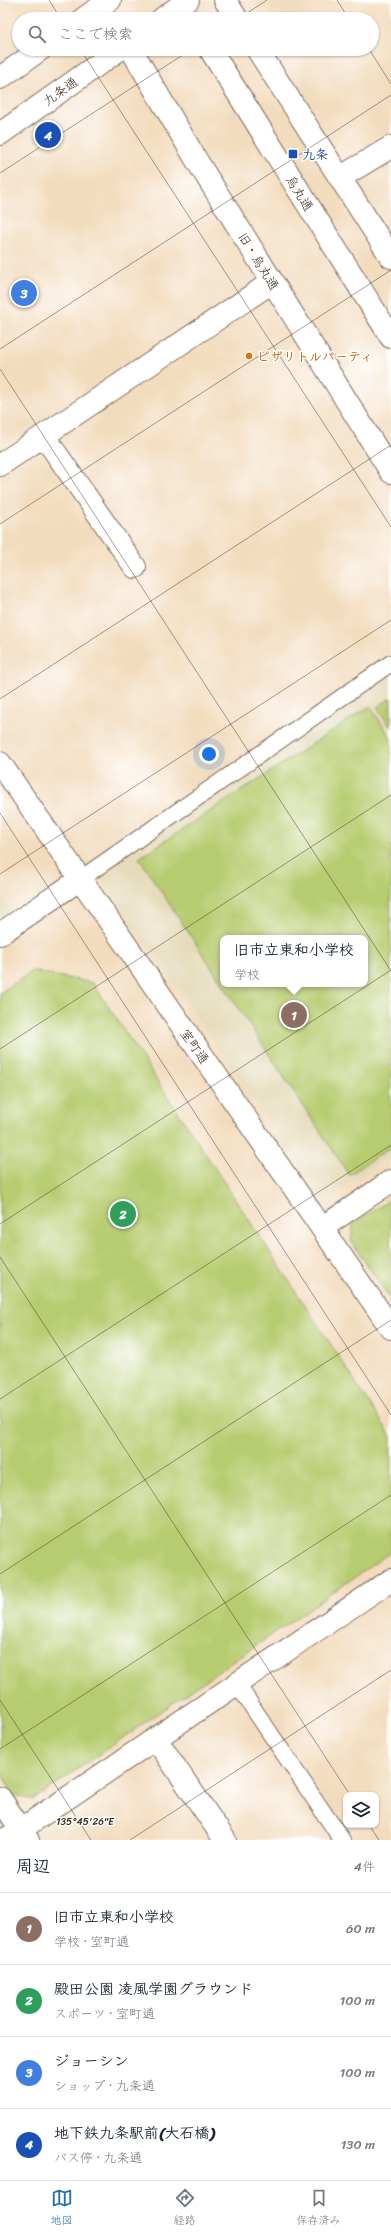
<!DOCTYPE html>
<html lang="ja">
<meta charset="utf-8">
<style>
body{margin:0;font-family:Sriracha,"Klee One",sans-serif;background:#f6f6f7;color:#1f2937}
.controls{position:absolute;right:12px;bottom:12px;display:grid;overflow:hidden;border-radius:8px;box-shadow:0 1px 3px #0004}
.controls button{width:36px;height:36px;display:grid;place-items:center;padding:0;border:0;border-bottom:1px solid #e0e1e3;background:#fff;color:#1f2937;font:20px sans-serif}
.you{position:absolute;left:209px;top:754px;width:14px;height:14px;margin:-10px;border:3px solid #fff;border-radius:50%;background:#1a73e8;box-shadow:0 0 0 6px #1a73e833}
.badge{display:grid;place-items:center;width:26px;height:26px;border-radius:50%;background:#1f6fb2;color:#fff;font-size:13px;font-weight:700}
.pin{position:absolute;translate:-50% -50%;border:2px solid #fff;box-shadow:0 1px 4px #0006}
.popup{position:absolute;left:220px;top:935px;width:148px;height:52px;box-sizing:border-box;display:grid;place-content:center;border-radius:8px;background:#fff;filter:drop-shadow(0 1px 3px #0005);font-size:13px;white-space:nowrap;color:#747a83}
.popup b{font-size:15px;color:#1f2937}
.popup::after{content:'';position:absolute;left:50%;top:100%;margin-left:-8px;border:8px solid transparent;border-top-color:#fff}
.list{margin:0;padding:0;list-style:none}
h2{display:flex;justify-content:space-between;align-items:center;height:52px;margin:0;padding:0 16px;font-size:17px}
h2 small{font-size:13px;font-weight:400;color:#747a83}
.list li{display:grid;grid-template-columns:26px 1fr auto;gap:12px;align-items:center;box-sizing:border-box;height:72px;padding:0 16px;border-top:1px solid #e0e1e3}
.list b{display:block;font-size:15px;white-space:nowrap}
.list p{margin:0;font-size:13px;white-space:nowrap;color:#747a83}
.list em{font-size:13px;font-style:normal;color:#747a83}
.icon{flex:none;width:22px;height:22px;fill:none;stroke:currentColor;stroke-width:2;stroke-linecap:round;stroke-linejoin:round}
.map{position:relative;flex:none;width:391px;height:1840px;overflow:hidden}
.search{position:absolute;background:#fff;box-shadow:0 1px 3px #0004;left:12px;right:12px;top:12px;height:44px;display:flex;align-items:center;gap:10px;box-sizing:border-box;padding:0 14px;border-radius:22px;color:#747a83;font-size:15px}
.sheet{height:340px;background:#fff}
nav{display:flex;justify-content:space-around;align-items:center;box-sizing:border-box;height:56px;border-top:1px solid #e0e1e3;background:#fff;font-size:11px;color:#747a83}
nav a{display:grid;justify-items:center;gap:2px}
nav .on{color:#1f6fb2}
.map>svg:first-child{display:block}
.built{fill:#e5dbba;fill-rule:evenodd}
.green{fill:#b7cc6f;stroke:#797b46;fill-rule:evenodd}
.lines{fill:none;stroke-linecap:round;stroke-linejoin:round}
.lane-casing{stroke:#7b6856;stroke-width:18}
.street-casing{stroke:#7b6856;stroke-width:24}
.secondary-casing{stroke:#7b6856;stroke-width:24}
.lane{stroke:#fff;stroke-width:16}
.street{stroke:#fff;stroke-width:22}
.secondary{stroke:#fff;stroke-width:22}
.ticks{fill:none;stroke:#3b2a1e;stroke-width:1;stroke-opacity:0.45}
.transit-dot{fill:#1a4fb4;stroke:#fff;stroke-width:1.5}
.food-dot{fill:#e8710a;stroke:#fff;stroke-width:1.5}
.labels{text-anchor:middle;stroke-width:3;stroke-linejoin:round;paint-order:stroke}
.street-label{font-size:13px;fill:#3b2a1e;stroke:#fff}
.transit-label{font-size:13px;font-weight:bold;fill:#164399;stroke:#fff;text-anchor:start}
.food-label{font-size:13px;font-weight:bold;fill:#c56008;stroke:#fff;text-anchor:start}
.ticks-label{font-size:10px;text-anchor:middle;fill:#3b2a1e;stroke:#fff;stroke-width:3;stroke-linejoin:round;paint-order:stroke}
</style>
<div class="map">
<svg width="391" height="1840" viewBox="0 0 391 1840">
<rect width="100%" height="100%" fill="#fff"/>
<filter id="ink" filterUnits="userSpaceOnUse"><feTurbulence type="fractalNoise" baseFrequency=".025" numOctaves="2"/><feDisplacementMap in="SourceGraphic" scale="8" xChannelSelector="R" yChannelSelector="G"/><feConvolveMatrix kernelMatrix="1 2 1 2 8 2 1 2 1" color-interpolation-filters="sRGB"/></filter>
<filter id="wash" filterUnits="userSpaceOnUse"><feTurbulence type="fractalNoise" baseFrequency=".012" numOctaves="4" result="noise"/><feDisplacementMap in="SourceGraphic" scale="16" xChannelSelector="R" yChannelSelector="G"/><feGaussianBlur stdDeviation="0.9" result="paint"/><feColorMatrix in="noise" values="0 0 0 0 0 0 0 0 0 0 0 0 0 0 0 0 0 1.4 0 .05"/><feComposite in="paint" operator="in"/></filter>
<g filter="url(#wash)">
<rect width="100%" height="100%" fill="#f3dcbe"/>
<path class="built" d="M391,667V1157L324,1201L98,874ZM223,938H365V984H223Z
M0,893L14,913L0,923Z"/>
<path class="green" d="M391,698V728L377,707Z
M370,706L391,738V1147L349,1175L139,858ZM223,938H365V984H223Z
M32,971L93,983L391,1436V1552L33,1800L13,1795L0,1770V993Z
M391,1199V1300L351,1241L353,1224Z"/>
</g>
<g filter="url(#ink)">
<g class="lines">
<defs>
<path id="lane" d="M79,880L391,663
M237,1684L342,1840"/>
<path id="street" d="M131,49L197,161L391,472
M341,177L391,147
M44,436L135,567
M0,465L272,282
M0,763L391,1328
M0,934L79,880
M322,1228L391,1181
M156,1739L225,1840
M0,1798L28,1840
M5,1840L391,1580"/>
<path id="secondary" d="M225,0L237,19
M83,19L110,0
M162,19L188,0
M210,49L391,337
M257,49L391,257
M0,78L41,49
M0,134L120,49"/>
</defs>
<use href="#lane" class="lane-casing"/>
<use href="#street" class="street-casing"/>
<use href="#secondary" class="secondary-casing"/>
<use href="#lane" class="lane"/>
<use href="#street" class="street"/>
<use href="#secondary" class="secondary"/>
</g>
</g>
<path class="ticks" d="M49,0L61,19M337,0L349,19M238,19L267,0M80,49L391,527M369,49L391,84M0,173L192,49M0,349L391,95M0,369L391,971M0,524L391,270M0,699L391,445M0,813L391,1415M0,874L391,620M0,1049L391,795M0,1224L391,970M0,1257L350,1795M0,1399L391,1145M0,1574L391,1320M0,1700L91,1840M0,1749L391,1495M369,1825L379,1840M130,1840L391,1670"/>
<rect class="transit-dot" x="288" y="149" width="10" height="10" rx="2"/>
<circle class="food-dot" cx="249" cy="356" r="4"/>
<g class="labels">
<g class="street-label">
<text transform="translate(60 91) rotate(-35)" y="5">九条通</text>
<text transform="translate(300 193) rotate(58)" y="5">烏丸通</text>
<text transform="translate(259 261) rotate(58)" y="5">旧・烏丸通</text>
<text transform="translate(195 1046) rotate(55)" y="5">室町通</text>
</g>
<g class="transit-label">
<text x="302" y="159">九条</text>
</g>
<g class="food-label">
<text x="257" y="361">ピザリトルパーティ</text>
</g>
</g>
<g class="ticks-label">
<text x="85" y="1825">135°45'26"E</text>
</g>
</svg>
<div class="controls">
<button><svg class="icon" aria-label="layers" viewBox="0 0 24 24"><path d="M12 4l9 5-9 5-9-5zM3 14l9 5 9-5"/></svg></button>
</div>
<div class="you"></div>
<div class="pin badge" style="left:294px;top:1015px;background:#8d6e63">1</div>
<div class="popup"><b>旧市立東和小学校</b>学校</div>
<div class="pin badge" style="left:123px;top:1214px;background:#2e9e5b">2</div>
<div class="pin badge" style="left:24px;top:293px;background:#3f7fe0">3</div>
<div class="pin badge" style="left:48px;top:135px;background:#1a4fb4">4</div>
<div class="search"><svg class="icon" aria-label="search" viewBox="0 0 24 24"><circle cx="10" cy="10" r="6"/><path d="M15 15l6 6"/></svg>ここで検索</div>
</div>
<section class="sheet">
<h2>周辺<small>4件</small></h2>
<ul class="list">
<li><span class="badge" style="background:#8d6e63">1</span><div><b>旧市立東和小学校</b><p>学校 · 室町通</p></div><em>60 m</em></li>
<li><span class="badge" style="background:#2e9e5b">2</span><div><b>殿田公園 凌風学園グラウンド</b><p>スポーツ · 室町通</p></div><em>100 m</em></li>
<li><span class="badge" style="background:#3f7fe0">3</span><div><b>ジョーシン</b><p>ショップ · 九条通</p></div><em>100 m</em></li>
<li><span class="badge" style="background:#1a4fb4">4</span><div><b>地下鉄九条駅前(大石橋)</b><p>バス停 · 九条通</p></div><em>130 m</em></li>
</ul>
</section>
<nav>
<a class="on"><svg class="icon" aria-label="map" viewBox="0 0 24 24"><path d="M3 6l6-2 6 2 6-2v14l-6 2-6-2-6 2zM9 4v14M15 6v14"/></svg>地図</a>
<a><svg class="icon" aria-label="directions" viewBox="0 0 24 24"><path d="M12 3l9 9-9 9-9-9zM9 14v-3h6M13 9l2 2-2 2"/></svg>経路</a>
<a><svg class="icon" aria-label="saved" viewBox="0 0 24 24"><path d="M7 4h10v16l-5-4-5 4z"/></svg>保存済み</a>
</nav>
